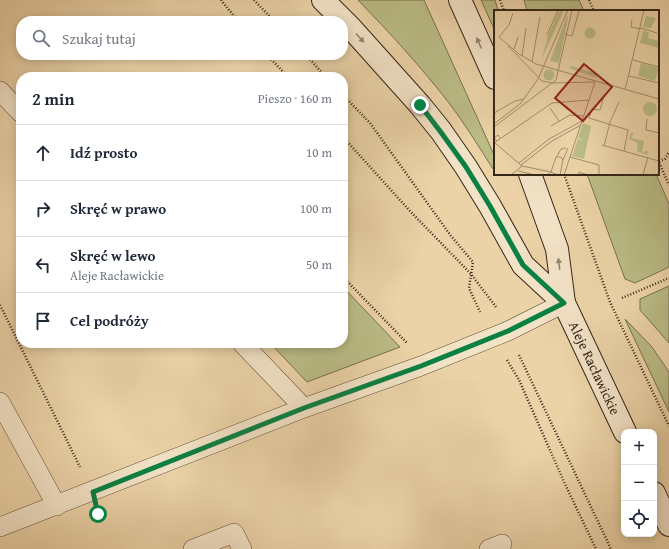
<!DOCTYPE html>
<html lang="pl">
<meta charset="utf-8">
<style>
body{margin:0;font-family:"Gentium Book Plus",serif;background:#f2f2f3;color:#1f2937}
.controls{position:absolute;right:12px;bottom:12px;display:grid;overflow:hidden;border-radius:8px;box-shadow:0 2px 10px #0003}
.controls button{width:36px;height:36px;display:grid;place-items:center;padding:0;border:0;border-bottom:1px solid #e0e1e3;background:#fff;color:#1f2937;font:20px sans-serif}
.stop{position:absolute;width:12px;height:12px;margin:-9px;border:3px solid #0b8043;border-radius:50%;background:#fff}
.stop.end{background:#0b8043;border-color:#fff;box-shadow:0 1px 4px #0008}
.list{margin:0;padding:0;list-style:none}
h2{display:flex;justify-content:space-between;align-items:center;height:52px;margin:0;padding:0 16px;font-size:17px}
h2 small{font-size:13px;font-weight:400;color:#747a83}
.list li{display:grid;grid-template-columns:26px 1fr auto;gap:12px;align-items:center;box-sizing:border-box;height:56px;padding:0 16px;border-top:1px solid #e0e1e3}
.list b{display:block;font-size:15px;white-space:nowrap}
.list p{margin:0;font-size:13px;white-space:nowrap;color:#747a83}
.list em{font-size:13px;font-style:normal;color:#747a83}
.icon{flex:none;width:22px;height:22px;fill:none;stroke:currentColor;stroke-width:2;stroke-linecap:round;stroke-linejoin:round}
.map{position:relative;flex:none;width:669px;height:549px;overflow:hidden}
.search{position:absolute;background:#fff;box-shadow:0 2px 10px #0003;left:16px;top:16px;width:332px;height:44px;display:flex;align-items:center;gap:10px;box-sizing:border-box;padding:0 14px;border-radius:16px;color:#747a83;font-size:15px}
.panel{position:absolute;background:#fff;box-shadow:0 2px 10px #0003;left:16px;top:72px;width:332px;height:276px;border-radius:16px}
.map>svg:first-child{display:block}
.green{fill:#babb85;stroke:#78704f}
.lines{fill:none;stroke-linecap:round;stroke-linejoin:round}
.lane-casing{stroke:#63503c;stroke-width:20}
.secondary-casing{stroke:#362519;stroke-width:24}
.path{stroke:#362519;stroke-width:2.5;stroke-dasharray:1 2;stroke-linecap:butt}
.lane{stroke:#f2e2c6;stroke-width:19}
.secondary{stroke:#f2e2c6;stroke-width:22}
.oneway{fill:#948470}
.route{stroke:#0b8043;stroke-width:5}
.labels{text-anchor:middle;stroke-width:3;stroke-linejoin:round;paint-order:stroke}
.street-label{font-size:14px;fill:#362519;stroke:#f2e2c6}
.inset-road{fill:none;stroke:#a38d6e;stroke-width:1}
.view{fill:#8f2418;fill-opacity:0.15;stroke:#8f2418;stroke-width:2}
.inset-edge{fill:none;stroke:#362519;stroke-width:2}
</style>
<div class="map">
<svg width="669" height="549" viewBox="0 0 669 549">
<rect width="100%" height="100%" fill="#ebd2a7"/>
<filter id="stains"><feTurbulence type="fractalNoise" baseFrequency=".005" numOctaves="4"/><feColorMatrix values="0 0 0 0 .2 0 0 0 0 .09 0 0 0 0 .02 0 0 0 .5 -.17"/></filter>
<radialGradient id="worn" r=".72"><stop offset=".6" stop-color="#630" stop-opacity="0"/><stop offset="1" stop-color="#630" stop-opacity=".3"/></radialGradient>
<path class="green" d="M358,0H424L495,157V168L493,169C479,147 465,124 449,103C421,67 390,33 358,0Z
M481,0H495L498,11H495V31Z
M524,0H579L584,11H527Z
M587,174H656L669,204V267L635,283L625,279Z
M669,286V343L640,310V299Z
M343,287L400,347L307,382L270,343H343Z
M625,319L652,347L669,372V412Z"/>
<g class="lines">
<defs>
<path id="lane" d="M0,91L21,113
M0,402L57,506
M304,408L421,366L508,331L564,303
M0,527L304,408L242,343
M193,549L234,533L242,549
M489,549L502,544"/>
<g id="secondary">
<path d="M323,0L351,28L420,105L441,131L466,167L490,206L523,265L564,303"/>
<path d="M460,0L495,78"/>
<path id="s1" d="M530,174L557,249L564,303L625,432"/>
<path d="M654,493L669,525"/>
</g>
</defs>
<use href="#lane" class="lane-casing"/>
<use href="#secondary" class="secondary-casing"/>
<path class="path" d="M221,0L238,21
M254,0L274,21
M500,0L504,11
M589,0L594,11
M267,55L288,77
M306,55L326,77
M343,95L370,123L451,236L473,262L469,288L480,312
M343,137L409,210L471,274L496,307
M658,160L669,185
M659,161L665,159L669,152
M564,174L610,302L669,426
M343,277L407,343
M622,298L669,278
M0,305L80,467
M519,355L611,549
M507,360L519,380L565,484L596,549"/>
<use href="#lane" class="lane"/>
<use href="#secondary" class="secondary"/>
</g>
<defs><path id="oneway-solid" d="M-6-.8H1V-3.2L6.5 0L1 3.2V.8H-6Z"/></defs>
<g class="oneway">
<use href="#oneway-solid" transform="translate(360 38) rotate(48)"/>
<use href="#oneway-solid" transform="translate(479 43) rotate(-114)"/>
<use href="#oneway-solid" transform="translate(559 264) rotate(-97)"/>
</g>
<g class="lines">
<path class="route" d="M98,514L93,492L304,408L421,366L508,331L564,303L523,265L490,206L466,167L440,131L420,105"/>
</g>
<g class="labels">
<g class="street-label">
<text dy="5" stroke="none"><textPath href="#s1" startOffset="206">Aleje Racławickie</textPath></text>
</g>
</g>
<g transform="translate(494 10)">
<rect width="165" height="165" fill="#ebd2a7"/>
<path d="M65,0H70L48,48L54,26ZM73,6L74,7L65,53L56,51ZM152,6L162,8L157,18L149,17ZM90.5 23a5.5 5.5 0 1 1 11 0a5.5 5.5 0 1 1-11 0ZM149,21L155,22L154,28L165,31V38L146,33ZM147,53L165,58L161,71L144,66ZM77,56L104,64L103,68L75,58ZM49.5 65a5.5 5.5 0 1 1 11 0a5.5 5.5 0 1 1-11 0ZM149 99a7 7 0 1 1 14 0a7 7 0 1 1-14 0ZM89,113L97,116L90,149L78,146L84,129L89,130L84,127ZM137,123H140L137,128L150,131L148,142L154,141L153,145L143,141L144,133L135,129Z" fill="#babb85"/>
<path class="inset-road" d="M138,10L137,17L147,19M147,18L163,23M71,24L78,26L85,1M53,25L64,0M5,27L25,44L42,54L165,89M5,27L15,15L19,3M14,36L48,71L59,73L101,72M20,39L24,27M28,46L32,18M139,50L165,57M38,52L46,7M135,66L165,73M131,80L150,0M110,86L106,100L98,99L95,108L134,120L130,141M95,90L101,72M56,98L65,111M0,103L21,91L30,89M153,109L152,120L165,123M0,114L27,93L44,69L74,0M57,116L76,105L89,106M0,117L62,70L78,0M3,131L0,128L4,125L7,129M0,133L58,93L95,90L70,165M1,133L28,156L57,162L62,147H67L69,150L74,138M108,135L165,151M110,136L116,112L125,92M63,146L67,139L72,138M76,147L105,155V165M25,153L55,129L88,111M27,155L58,131L87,115M24,161L41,165M17,165L28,156M53,165L57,162L64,165M66,165L69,149M85,165V162L94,165M149,165L154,147"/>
<path class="view" d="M90,54L118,77L89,111L61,88Z"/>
<rect width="165" height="165" class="inset-edge"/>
</g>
<rect width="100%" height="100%" filter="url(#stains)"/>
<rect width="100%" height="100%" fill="url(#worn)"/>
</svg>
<div class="controls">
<button>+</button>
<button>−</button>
<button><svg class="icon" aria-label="locate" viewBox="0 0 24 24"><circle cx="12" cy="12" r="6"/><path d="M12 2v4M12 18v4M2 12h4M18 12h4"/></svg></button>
</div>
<div class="stop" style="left:98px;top:514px"></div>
<div class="stop end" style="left:420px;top:105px"></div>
<div class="search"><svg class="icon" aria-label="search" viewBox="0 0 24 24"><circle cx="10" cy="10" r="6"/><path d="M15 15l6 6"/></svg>Szukaj tutaj</div>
<section class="panel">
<h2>2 min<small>Pieszo · 160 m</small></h2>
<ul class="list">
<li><svg class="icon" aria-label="ahead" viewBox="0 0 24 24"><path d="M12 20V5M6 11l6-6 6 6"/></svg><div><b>Idź prosto</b></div><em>10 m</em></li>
<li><svg class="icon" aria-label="right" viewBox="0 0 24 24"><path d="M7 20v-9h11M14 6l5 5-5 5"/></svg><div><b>Skręć w prawo</b></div><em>100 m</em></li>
<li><svg class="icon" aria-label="left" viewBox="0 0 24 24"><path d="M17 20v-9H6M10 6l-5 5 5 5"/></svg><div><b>Skręć w lewo</b><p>Aleje Racławickie</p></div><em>50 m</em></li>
<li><svg class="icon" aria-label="arrive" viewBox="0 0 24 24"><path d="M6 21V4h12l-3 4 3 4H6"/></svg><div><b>Cel podróży</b></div></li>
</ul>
</section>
</div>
